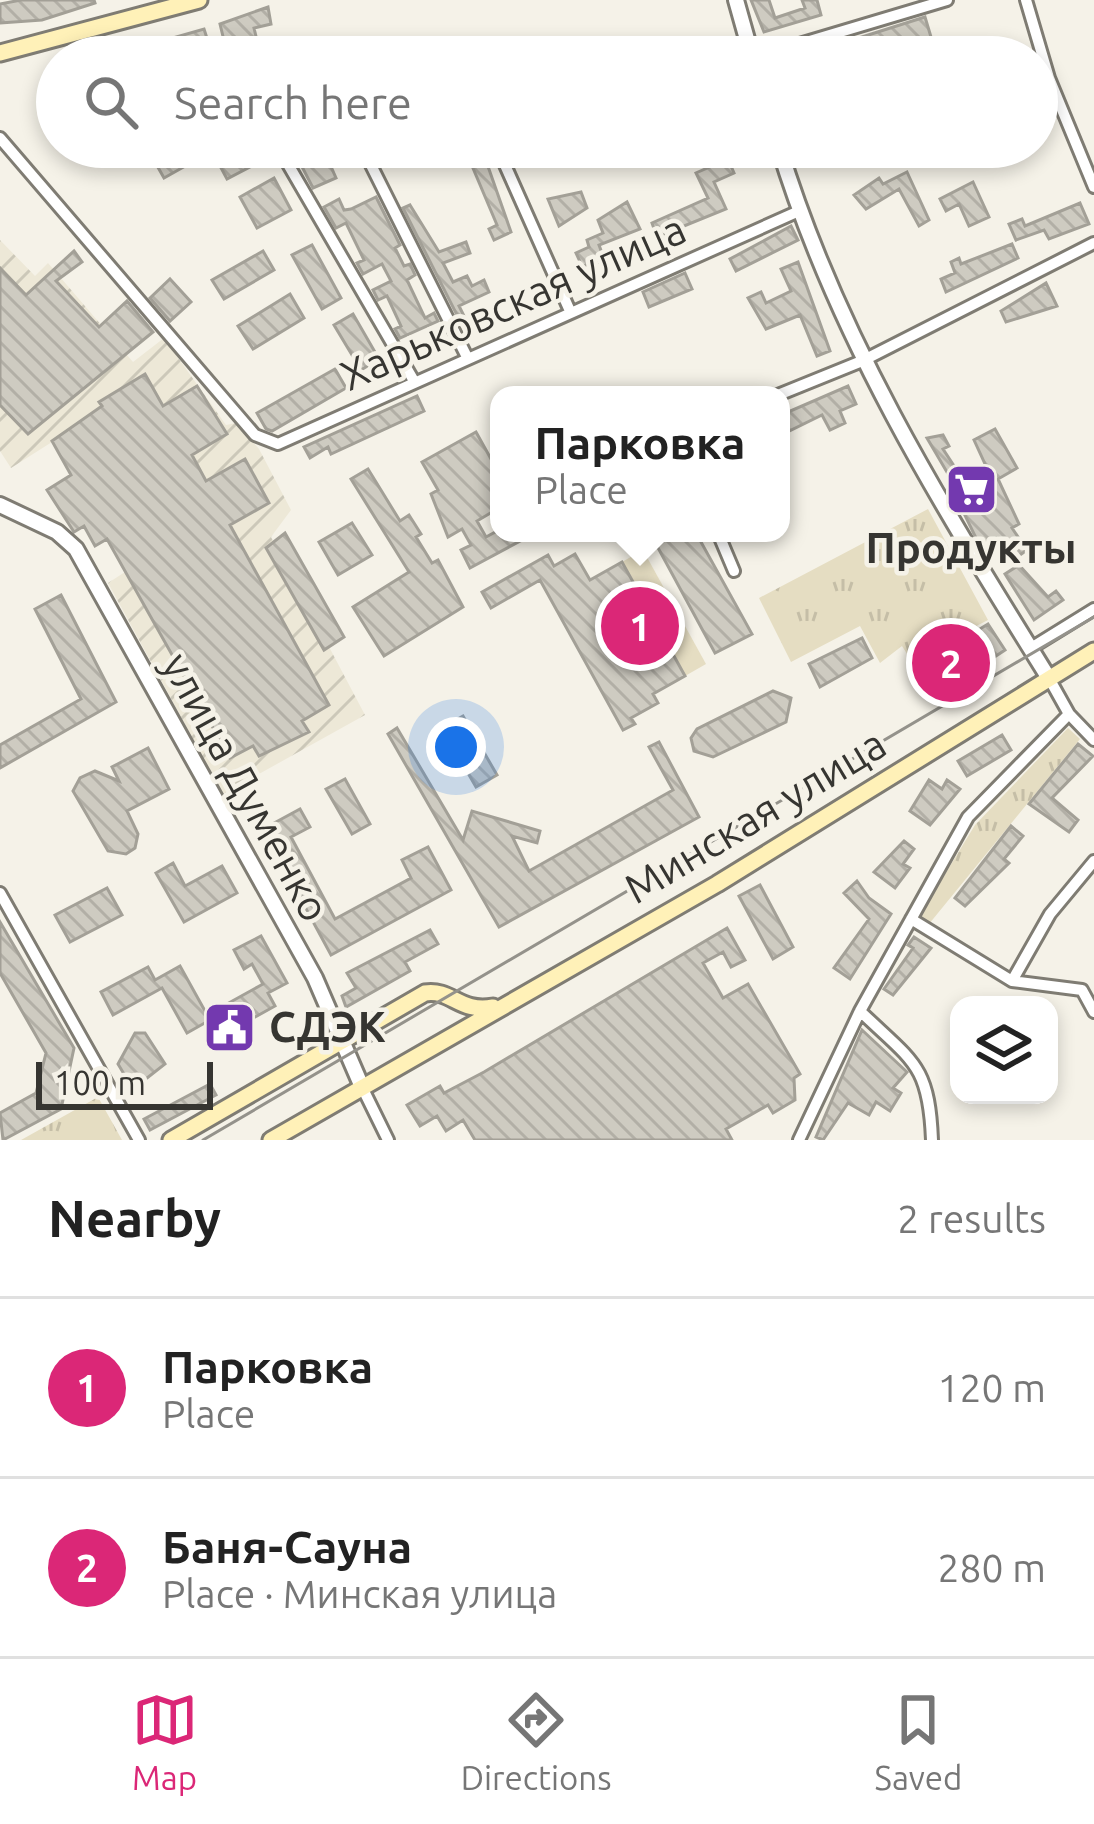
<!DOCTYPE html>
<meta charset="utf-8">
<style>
body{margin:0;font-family:Ubuntu,sans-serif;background:#f6f6f6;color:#222}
.controls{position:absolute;right:36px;bottom:36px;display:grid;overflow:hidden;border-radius:24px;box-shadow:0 6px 18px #0003}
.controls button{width:108px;height:108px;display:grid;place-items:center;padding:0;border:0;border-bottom:3px solid #e0e0e0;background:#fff;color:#222;font:60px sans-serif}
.scale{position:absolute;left:36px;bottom:30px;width:177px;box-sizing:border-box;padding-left:12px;border:6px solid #363531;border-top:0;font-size:33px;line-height:42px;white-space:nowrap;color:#363531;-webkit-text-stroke:9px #f5f2e8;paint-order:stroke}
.you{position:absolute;left:456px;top:747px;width:42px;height:42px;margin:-30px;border:9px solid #fff;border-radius:50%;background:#1a73e8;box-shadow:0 0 0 18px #1a73e833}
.badge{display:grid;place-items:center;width:78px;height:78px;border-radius:50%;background:#db2777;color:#fff;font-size:39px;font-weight:700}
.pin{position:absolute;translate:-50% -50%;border:6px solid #fff;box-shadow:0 3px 12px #0006}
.popup{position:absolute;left:490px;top:386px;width:300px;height:156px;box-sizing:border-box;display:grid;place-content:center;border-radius:24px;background:#fff;filter:drop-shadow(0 3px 9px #0005);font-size:39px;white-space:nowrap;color:#767676}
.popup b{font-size:45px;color:#222}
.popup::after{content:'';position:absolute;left:50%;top:100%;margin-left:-24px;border:24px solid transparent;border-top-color:#fff}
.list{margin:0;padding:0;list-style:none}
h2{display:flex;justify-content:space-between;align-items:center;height:156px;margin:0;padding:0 48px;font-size:51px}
h2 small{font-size:39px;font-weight:400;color:#767676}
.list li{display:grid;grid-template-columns:78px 1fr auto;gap:36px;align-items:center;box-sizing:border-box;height:180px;padding:0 48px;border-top:3px solid #e0e0e0}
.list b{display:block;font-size:45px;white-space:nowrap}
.list p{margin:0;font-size:39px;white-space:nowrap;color:#767676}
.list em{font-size:39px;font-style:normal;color:#767676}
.icon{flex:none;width:66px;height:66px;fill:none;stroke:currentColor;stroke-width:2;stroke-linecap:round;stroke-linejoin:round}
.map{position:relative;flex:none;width:1094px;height:1140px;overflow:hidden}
.search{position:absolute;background:#fff;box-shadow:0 6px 18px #0003;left:36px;right:36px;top:36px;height:132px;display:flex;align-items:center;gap:30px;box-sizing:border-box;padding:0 42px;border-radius:66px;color:#767676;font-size:45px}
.sheet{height:516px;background:#fff}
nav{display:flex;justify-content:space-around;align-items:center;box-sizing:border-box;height:168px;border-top:3px solid #e0e0e0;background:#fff;font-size:33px;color:#767676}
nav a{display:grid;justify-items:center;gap:6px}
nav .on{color:#db2777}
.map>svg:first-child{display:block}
.industrial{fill:url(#industrial-furrows)}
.grass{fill:url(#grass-tufts)}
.park{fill:#e5ddc2}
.building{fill:url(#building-back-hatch);stroke:#a3a097;stroke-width:3}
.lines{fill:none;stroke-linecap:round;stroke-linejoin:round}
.minor-casing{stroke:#7f7c73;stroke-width:16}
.tertiary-casing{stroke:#7f7c73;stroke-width:20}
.secondary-casing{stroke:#7f7c73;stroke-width:21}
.minor{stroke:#fff;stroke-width:10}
.tertiary{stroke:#fff;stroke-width:14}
.secondary{stroke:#fff1b8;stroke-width:15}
.tram{stroke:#94928b;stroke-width:3}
.labels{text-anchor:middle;stroke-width:9;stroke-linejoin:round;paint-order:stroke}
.street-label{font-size:42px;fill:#363531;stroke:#f5f2e8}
.poi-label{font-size:42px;font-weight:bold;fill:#363531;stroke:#f5f2e8}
</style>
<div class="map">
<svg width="1094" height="1140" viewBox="0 0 1094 1140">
<defs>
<pattern id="industrial-furrows" width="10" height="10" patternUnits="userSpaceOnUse" patternTransform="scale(3)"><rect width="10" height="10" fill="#ede8d7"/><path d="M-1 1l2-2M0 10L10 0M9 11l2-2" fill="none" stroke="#ccc8b9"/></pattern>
<pattern id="grass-tufts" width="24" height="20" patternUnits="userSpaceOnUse" patternTransform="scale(3)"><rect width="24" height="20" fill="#e5ddc2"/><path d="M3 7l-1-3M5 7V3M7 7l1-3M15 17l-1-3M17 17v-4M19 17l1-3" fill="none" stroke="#c5bea7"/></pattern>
<pattern id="building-back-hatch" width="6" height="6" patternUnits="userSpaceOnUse" patternTransform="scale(3)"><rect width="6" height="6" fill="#cecbc1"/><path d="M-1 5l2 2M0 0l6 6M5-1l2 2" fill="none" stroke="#b2afa6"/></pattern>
</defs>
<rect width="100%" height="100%" fill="#f5f2e8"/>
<path class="industrial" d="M0,240L35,276L48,263L133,362L164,338L226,425L236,423L259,449L291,510L271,537L365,715L223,794L108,583L125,572L119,561L130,555L118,533L107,539L52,442L11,468L0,451Z"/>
<path class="grass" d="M928,509L988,620L911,660L902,646L880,663L860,626L791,662L759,598Z
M1068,728L1080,739L929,924L919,917L975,825Z
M98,1097L122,1140H21Z"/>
<path class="park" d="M643,550L706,664L685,676L622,562Z"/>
<path class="building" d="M21,0H94L95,3L42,20L0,23V4Z
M751,0H769L775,18L805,8L802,0H817L821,15L764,32Z
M268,7L271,24L254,28L260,53L228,57L220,24Z
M925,17L937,57H927L924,46L883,57H851L846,42Z
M204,29L213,57H200L196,43L150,57H106Z
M182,147H263L269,157L227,179L212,151L164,178L155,162Z
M326,147H352L353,152L329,162L336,178L313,188L298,159Z
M484,155L511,232L494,240L489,229L497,225L470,161Z
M728,159L734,173L714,182L726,209L657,237L652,223L708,198L696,173Z
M907,172L929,220L919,226L899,189L866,209L854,195L879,178L883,184Z
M274,178L291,210L257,228L240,197Z
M973,182L989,217L969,226L959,204L946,211L940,199Z
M581,192L587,208L559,226L548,199Z
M376,197L400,245L395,248L404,266L410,264L415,275L407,280L425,318L434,313L438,321L400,338L395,329L401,326L387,296L378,300L373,290L391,281L382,264L363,274L357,263L364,260L346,223L336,228L324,207L339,199L344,210L351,209Z
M627,202L640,229L599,245L605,261L582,266L576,253L589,247L587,240L603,233L598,220Z
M1080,203L1089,224L1049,239L1044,230L1016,240L1009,224L1022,219L1025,226Z
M410,205L439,252L466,242L470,253L443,263L453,282L467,276L472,286L484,280L489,292L459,306L466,320L461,323L403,208Z
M791,226L798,240L736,271L730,259Z
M1012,244L1018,258L946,292L941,279L955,273L951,262L959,258L961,264Z
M312,245L341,298L322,309L292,255Z
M74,251L82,262L56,281L99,327L127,301L153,332L28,434L0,405V268L26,295Z
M263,251L274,270L224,299L212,280Z
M798,262L830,351L817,356L800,315L766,329L748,298L761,292L766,303L791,291L781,269Z
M685,273L692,289L649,307L643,292Z
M170,279L191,302L170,321L150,298Z
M1046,283L1057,306L1006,322L1001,311Z
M290,294L304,318L253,349L238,326Z
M353,314L379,359L361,370L334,325Z
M335,369L346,388L272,431L266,429L257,413Z
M145,374L163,406L197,386L227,434L192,455L206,481L245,459L269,503L230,525L329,705L302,721L309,732L259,756L253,746L230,758L107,539L95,546L84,526L74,532L47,490L71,475L52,441L102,406L99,402Z
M848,386L856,404L840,411L845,423L830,430L822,415L781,435V415Z
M417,396L424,411L331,454L328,447L310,458L304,447Z
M995,429L1017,468L998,479L1019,524L1012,528L1027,550L1011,561L996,538L982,547L976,538L957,499L961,496L927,438L943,435L949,446L943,449L962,478L985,464L974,440Z
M476,432L491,459L499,455V508L477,521L486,537L499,530L535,533L470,568L461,550L471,545L462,529L448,537L431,494L438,490L422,462Z
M368,469L400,521L409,515L421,534L416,537L432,563L438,560L463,607L384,656L353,607L409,572L351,479Z
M352,523L372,555L338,575L319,542Z
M285,533L344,637L324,650L266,548Z
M650,533H696L752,634L715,653Z
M575,554L590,580L622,562L685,676L653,694L658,703L631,718L635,724L623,730L540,580L491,608L482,592L548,555L554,566Z
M1019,565L1048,597L1056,591L1063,600L1034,620L1005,574Z
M61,595L116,702L0,768V745L81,699L35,609Z
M988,624L1005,650L990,660L979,643L968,650L962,640Z
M862,638L872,658L820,687L809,664Z
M773,691L791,698L786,722L713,757L694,751L691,738L697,729Z
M463,716L497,775L476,787L442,728Z
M397,728L463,840L472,811L540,831L537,843L512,836L529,871L673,790L649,747L659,742L699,817L499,927L388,734Z
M1002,735L1011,750L967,776L958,761Z
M1078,744L1093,756L1052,798L1078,820L1069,832L1029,804Z
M148,748L169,789L127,811L138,834L135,848L126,854L108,851L73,791L80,778L95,771L119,781L112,767Z
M345,779L370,824L352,834L326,789Z
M929,780L942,789L947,780L960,789L930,825L910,811Z
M300,809L310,827L291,837L335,919L411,878L402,860L428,847L451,890L331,955L263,829Z
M1011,826L1023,836L1004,859L1009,863L965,906L955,898Z
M904,841L914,849L903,864L910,868L895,888L874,872Z
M173,863L185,886L222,866L237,893L184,922L156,873Z
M857,881L869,898L891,914L850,979L834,968L869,919L844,893Z
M760,885L793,947L773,959L739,896Z
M107,888L122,915L70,942L55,915Z
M0,922L74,1048L61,1109L3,1140L0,1113L36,1093L46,1053L0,973Z
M727,928L745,960L731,967L723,952L703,963L723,998L748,984L800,1074L794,1078L795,1100L773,1113L768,1105L726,1129L732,1140H475L463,1120L446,1131L437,1116L420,1126L407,1105L440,1086L444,1093L484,1072Z
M430,930L438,944L405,962L410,971L346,1007L342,996L356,988L347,973Z
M261,936L287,983L268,993L275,1006L228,1032L216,1010L263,984L252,964L244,969L234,950Z
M914,937L931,948L893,995L884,989L913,948L908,945Z
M180,966L210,1020L187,1033L162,988L113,1015L101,992L148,967L155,980Z
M862,1030L907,1072L893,1088L901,1093L890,1111L876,1102L869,1115L848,1103L823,1140L816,1137Z
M135,1033H145L165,1064L133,1089L118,1064Z
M210,1084L216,1095L150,1130L144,1119Z"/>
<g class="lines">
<defs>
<path id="minor" d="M1026,0L1049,78L1094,187
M496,57H514
M711,57L749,45
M756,57L947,0
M0,138L255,435L278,444L799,211
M278,147L414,381
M362,147L467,357
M497,147L570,311
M778,395L862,361L1094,243
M718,533L734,571
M1031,648L1094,609
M1050,680L1069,714L1094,740
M0,893L139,1140
M911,919L1012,981L1082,990L1094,1012
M1012,981L1050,914L1094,861
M860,1011C913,1062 929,1064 932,1140
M362,1087L388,1140
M799,1140L860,1011L968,817L1069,714"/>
<path id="tertiary" d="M736,0L752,57
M779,147C838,341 944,509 1050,680
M0,505L57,532L76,549L315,978L362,1087"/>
<path id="secondary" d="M0,53L199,0
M171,1140L425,993C452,989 459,1013 493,1007
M271,1140L717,884L1094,651"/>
</defs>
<use href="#minor" class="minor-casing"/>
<use href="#tertiary" class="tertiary-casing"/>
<use href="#secondary" class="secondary-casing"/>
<use href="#minor" class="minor"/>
<use href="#tertiary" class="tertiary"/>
<use href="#secondary" class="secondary"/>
<path class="tram" d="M203,1140L1094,617"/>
</g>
<defs>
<symbol id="supermarket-square" viewBox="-11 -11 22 22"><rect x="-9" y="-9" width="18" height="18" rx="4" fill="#7339af" stroke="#f5f2e8"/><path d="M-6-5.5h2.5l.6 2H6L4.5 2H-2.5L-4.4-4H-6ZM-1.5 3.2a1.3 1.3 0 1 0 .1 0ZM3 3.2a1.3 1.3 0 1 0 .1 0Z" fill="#fff"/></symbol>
<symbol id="civic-square" viewBox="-11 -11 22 22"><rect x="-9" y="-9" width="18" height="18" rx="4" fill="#7339af" stroke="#f5f2e8"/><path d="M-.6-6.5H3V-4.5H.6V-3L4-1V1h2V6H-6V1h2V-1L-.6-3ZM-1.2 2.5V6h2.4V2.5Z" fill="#fff"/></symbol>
</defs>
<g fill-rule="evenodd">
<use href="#supermarket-square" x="942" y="460" width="59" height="59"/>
<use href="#civic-square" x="200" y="998" width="59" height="59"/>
</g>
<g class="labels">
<g class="street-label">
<text transform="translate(513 302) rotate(-24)" y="15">Харьковская улица</text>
<text transform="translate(246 787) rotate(61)" y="15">улица Думенко</text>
<text transform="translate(755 816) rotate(-31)" y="15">Минская улица</text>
</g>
<g class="poi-label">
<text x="971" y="563">Продукты</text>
<text x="269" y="1042" text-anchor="start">СДЭК</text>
</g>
</g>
</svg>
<div class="controls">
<button><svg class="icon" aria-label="layers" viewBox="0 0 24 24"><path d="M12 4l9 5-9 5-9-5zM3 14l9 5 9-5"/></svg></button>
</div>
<div class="scale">100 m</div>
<div class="you"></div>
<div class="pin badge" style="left:640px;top:626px">1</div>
<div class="popup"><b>Парковка</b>Place</div>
<div class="pin badge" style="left:951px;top:663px">2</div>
<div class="search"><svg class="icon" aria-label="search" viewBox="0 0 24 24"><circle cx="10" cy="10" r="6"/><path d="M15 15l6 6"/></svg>Search here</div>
</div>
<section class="sheet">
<h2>Nearby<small>2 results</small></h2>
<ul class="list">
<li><span class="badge">1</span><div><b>Парковка</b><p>Place</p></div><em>120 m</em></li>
<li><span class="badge">2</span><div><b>Баня-Сауна</b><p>Place · Минская улица</p></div><em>280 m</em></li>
</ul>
</section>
<nav>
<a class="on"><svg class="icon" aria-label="map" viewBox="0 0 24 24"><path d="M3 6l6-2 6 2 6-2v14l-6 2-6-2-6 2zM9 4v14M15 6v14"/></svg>Map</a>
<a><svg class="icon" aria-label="directions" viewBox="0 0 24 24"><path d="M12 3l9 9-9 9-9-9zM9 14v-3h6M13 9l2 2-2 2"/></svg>Directions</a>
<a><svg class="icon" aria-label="saved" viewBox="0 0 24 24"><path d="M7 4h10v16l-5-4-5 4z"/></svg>Saved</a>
</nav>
